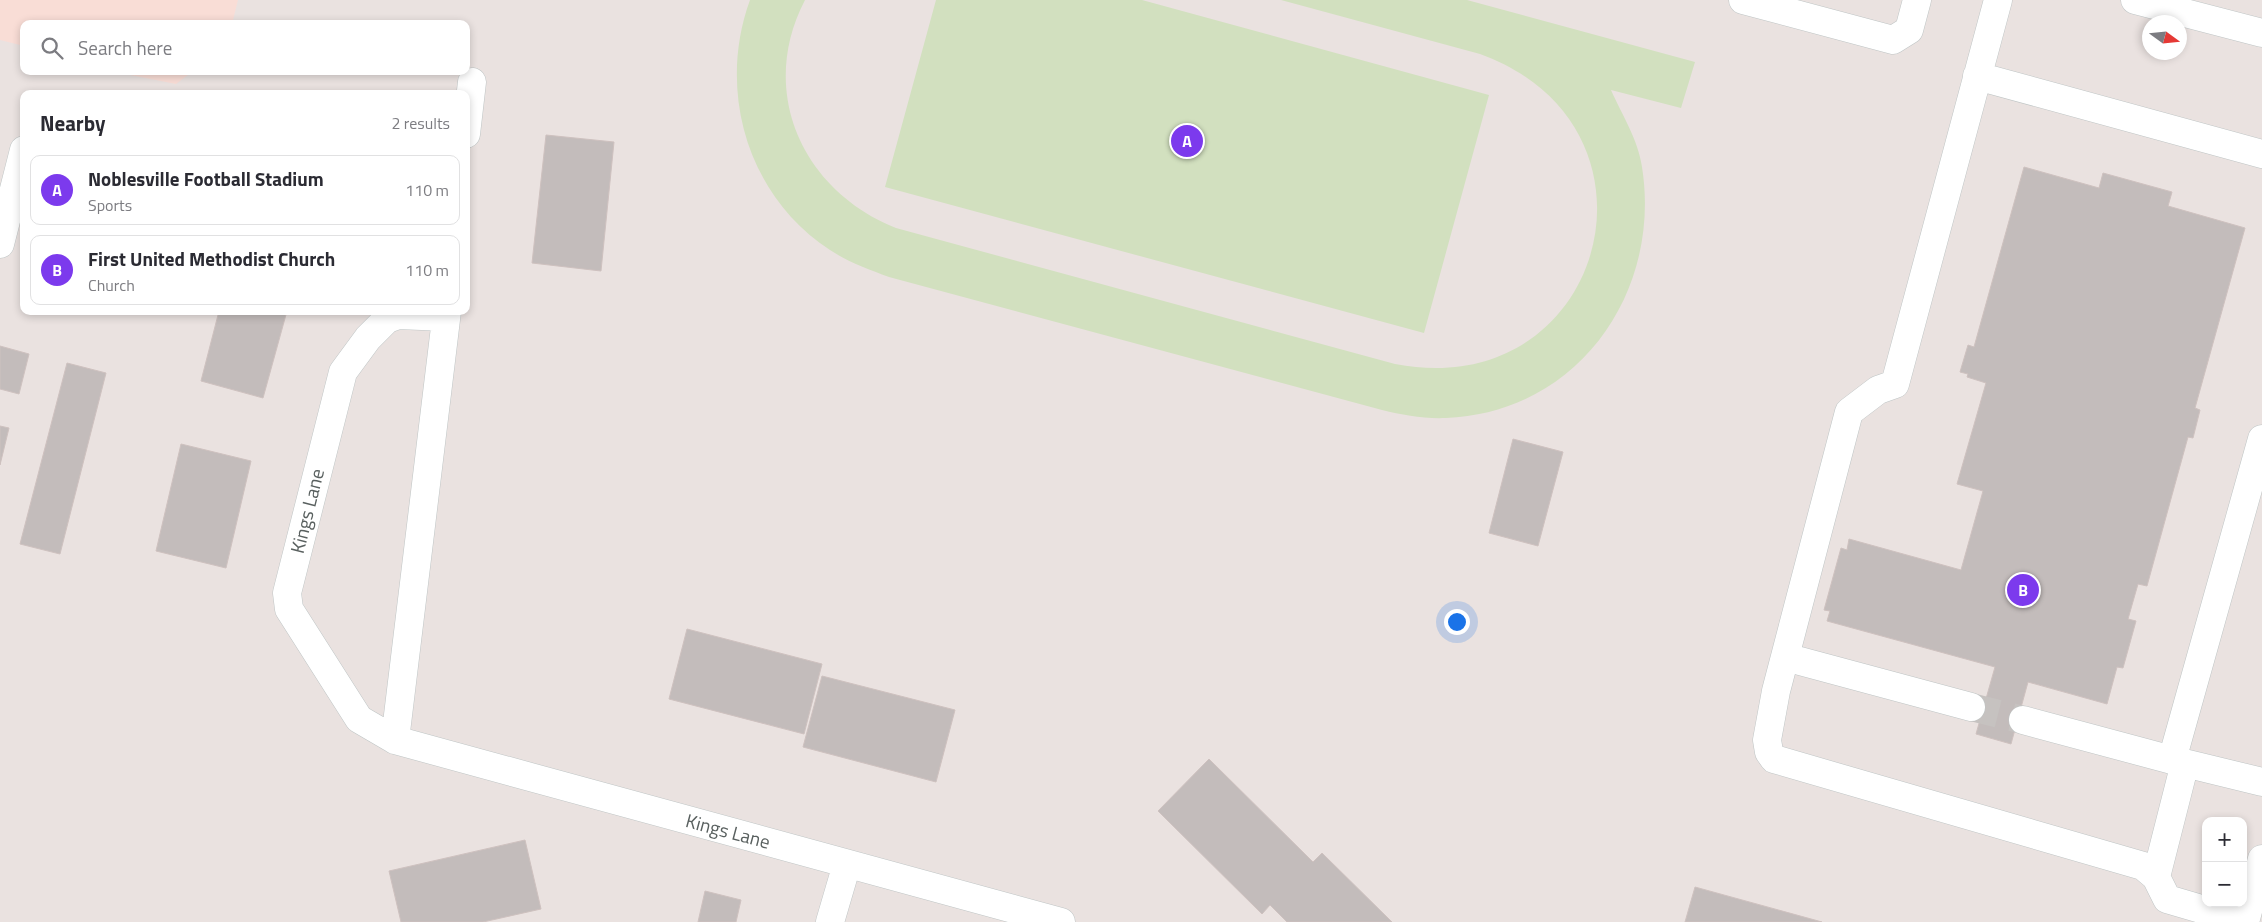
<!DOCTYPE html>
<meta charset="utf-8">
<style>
body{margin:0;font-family:"Titillium Web",sans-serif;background:#f2f2f3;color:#2b2b33}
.controls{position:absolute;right:15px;bottom:15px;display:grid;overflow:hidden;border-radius:10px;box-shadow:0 2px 8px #0003}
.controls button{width:45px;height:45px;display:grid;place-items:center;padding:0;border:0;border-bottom:1px solid #e1e1e2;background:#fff;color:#2b2b33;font:25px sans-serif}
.compass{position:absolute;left:2142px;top:15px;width:45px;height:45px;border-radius:50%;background:#fff;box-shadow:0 2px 8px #0003;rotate:105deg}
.you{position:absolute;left:1456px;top:621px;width:18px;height:18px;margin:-12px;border:4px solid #fff;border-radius:50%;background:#1a73e8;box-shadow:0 0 0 8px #1a73e833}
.badge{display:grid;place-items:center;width:32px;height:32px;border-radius:50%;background:#7c3aed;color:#fff;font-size:16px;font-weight:700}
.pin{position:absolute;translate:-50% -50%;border:2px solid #fff;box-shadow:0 1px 5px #0006}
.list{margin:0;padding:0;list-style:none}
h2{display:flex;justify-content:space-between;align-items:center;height:65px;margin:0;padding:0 20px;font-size:21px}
h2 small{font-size:16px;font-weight:400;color:#7c7c81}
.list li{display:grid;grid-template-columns:32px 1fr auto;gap:15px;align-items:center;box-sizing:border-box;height:70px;margin:0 10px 10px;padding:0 10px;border:1px solid #e1e1e2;border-radius:10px}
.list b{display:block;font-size:19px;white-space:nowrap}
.list p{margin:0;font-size:16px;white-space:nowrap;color:#7c7c81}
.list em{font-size:16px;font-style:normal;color:#7c7c81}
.icon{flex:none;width:28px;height:28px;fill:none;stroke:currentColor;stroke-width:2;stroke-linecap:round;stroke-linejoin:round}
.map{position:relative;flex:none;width:2262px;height:922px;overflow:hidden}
.search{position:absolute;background:#fff;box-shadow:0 2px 8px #0003;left:20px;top:20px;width:450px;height:55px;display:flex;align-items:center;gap:12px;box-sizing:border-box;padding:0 18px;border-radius:10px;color:#7c7c81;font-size:19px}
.panel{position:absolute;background:#fff;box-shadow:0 2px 8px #0003;left:20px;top:90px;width:450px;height:225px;border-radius:10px}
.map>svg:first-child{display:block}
.commercial{fill:#f9ddd6}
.green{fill:#d2e0bf}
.building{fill:#c3bcbb;stroke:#cec1bf}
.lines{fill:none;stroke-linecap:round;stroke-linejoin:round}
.minor-tunnel{stroke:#c6c2c0;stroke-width:28;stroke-dasharray:28 14;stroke-linecap:butt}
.minor-casing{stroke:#bfc5c5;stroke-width:29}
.minor{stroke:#fff;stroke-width:28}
.labels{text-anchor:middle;stroke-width:4;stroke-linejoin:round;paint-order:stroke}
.street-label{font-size:19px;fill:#59605f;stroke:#fff}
</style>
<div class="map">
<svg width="2262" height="922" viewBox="0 0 2262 922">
<rect width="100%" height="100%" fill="#eae2e0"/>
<path class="commercial" d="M0,0H238L232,24H24V46L0,40Z
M110,71H193L176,84Z"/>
<path class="green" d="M750,0H805C757,92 803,191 896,228L1395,364C1604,405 1681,127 1480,54L1281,0H1467L1695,62L1681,108L1611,90C1622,115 1638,139 1642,167C1662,292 1578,413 1446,418C1424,419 1403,415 1382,410L889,277C868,269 848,262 830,250C747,196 717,90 750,0Z
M936,0H1142L1489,95L1424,333L885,187Z"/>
<path class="building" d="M546,135L614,142L601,271L532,263Z
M2024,167L2099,188L2103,173L2172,192L2168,206L2245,228L2195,408L2200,410L2193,438L2188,437L2147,586L2138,584L2128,619L2136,621L2123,668L2117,667L2107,704L2028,682L2011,744L1976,734L1995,667L1827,621L1830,611L1824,610L1841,548L1847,550L1849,539L1961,570L1983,491L1957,484L1986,383L1967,377L1968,374L1960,372L1968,345L1974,347Z
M219,311H287L263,398L201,381Z
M0,346L29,354L19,394L0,389Z
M67,363L106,373L60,554L20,544Z
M0,426L9,428L0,465Z
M1513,439L1563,452L1538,546L1489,533Z
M181,444L251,461L226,568L156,551Z
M687,629L822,664L804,734L669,699Z
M822,676L955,710L936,782L803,747Z
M1209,759L1313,862L1322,853L1392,922H1287L1270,905L1262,914L1158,811Z
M525,840L541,909L483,922H401L389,871Z
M1695,887L1822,922H1685Z
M705,891L741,900L736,922H698Z"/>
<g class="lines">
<path class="minor-tunnel" d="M1971,707L2023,720"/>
<defs>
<path id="minor" d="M1743,0L1893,40L1909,30L1917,0
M1998,0L1895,384L1878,390L1849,412L1776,691L1767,740L1769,752L1774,759L2143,866L2156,877L2167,899L2245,922L2262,859
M2135,0L2262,33
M1977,76L2262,154
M466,134L472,82
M0,244L24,150
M446,317L398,315L387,319L368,338L343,372L287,593L289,609L359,719L395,740L1061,922
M2262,439L2172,760L2262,782
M1785,657L1971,707
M2023,720L2172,760
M395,740L447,311
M2156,877L2185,763
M830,922L847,864"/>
</defs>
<use href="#minor" class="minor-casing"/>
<use href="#minor" class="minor"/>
</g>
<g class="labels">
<g class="street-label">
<text transform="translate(307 511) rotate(-76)" y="7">Kings Lane</text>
<text transform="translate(728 831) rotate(15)" y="7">Kings Lane</text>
</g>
</g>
</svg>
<div class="controls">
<button>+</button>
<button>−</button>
</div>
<svg class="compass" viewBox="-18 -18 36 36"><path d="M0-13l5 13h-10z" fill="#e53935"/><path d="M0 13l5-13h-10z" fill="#7c7c81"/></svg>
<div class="you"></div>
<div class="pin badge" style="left:1187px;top:141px">A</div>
<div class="pin badge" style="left:2023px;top:590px">B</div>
<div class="search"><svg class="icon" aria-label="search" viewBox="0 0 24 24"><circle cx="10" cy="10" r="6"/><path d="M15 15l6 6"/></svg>Search here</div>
<section class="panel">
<h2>Nearby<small>2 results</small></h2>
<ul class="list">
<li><span class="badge">A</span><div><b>Noblesville Football Stadium</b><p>Sports</p></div><em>110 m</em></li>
<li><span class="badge">B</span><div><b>First United Methodist Church</b><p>Church</p></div><em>110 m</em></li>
</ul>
</section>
</div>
